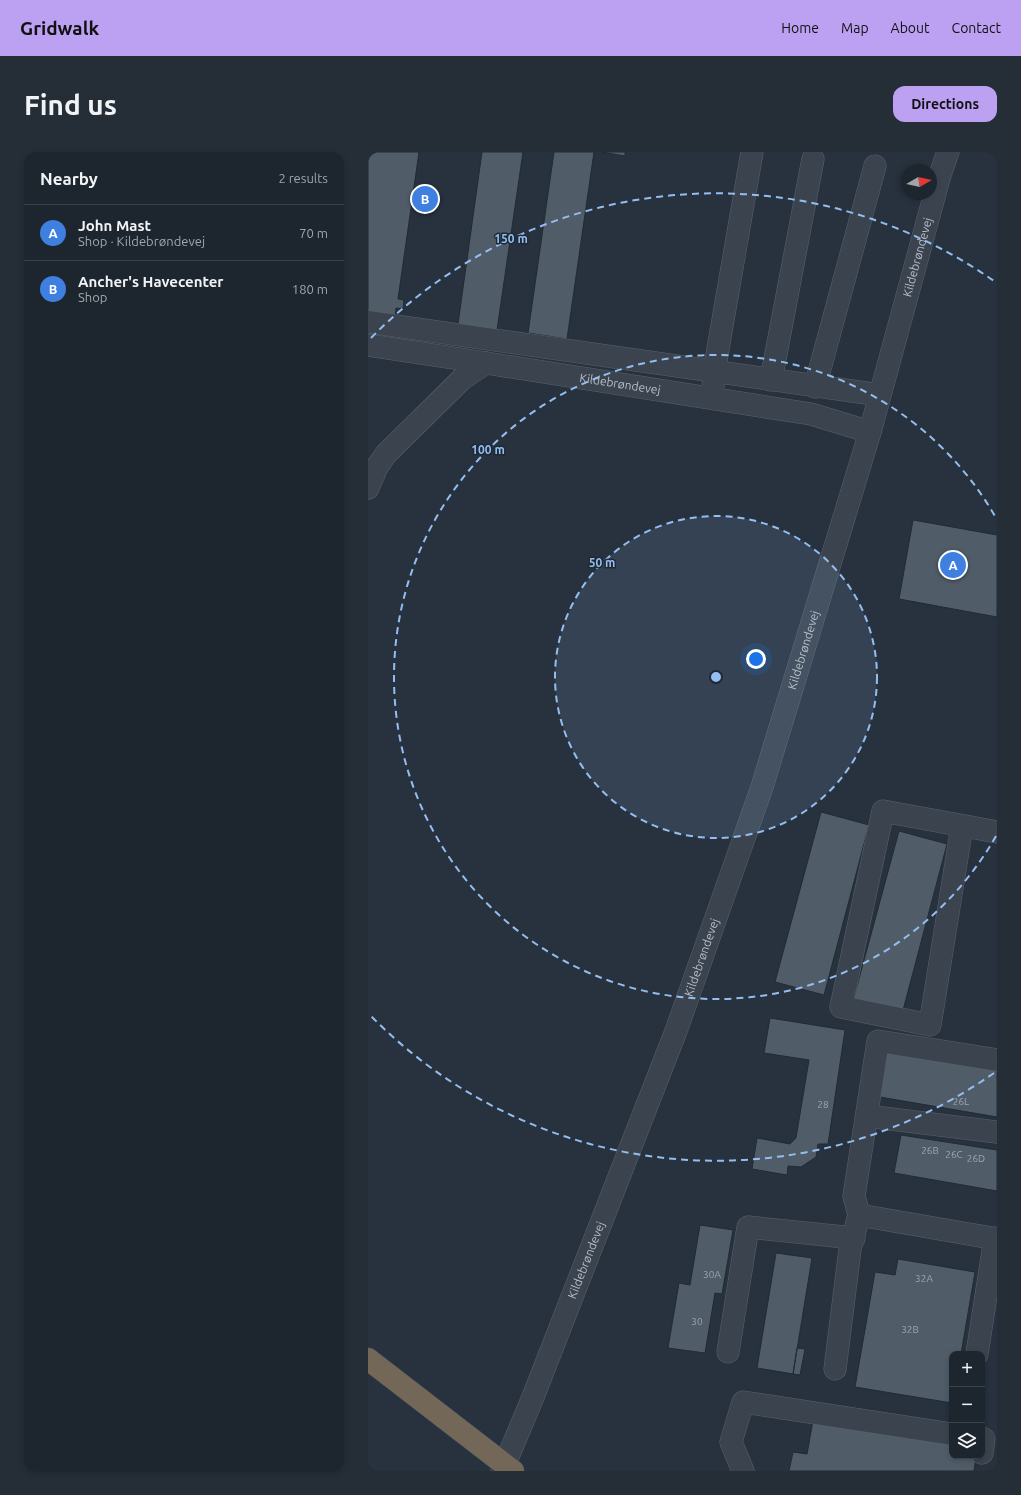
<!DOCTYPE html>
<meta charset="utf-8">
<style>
body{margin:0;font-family:Ubuntu,sans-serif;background:#252e36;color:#f1f3f6}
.controls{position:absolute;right:12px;bottom:12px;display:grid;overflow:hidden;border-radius:8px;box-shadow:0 2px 6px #0003}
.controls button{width:36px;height:36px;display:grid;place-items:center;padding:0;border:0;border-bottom:1px solid #3b434a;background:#1d262e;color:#f1f3f6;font:20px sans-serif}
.compass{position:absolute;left:533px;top:12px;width:36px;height:36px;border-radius:50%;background:#1d262e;box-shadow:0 2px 6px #0003;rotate:81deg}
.you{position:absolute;left:388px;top:507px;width:14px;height:14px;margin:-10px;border:3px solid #fff;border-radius:50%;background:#1a73e8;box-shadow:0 0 0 6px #1a73e833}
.badge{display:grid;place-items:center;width:26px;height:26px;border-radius:50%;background:#bca0f2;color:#fff;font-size:13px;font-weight:700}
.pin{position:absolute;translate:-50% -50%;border:2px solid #fff;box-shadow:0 1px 4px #0006}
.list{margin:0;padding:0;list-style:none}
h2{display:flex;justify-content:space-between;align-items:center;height:52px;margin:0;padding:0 16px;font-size:17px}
h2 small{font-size:13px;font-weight:400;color:#a0a5aa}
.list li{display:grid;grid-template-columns:26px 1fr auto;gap:12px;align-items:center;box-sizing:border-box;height:56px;padding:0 16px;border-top:1px solid #3b434a}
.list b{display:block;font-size:15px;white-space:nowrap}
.list p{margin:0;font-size:13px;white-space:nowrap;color:#a0a5aa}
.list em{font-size:13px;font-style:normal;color:#a0a5aa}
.icon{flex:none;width:22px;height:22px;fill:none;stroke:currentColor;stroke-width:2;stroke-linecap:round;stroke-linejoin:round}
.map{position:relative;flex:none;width:629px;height:1319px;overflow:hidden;border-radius:12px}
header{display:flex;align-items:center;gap:24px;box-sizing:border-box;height:56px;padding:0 20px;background:#bca0f2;color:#111}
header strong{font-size:19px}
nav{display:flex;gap:22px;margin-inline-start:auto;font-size:14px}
.intro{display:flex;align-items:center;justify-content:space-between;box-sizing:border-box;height:96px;padding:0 24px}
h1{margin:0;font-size:28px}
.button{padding:10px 18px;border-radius:12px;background:#bca0f2;color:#111;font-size:14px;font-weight:700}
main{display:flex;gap:24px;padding:0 24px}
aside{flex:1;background:#1d262e;border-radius:12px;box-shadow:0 2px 6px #0003}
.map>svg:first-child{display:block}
.building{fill:#505d69;stroke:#212b35}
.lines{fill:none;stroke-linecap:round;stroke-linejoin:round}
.minor-casing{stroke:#59626c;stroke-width:23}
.highway-casing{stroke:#454f59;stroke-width:23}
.minor{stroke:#3b444e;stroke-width:22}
.highway{stroke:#736758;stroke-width:22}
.ring{fill:none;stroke:#94bef1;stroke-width:2;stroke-dasharray:7 5}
.labels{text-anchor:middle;stroke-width:3;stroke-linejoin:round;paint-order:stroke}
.number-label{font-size:10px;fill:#9da6b1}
.street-label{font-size:12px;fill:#b7bfc9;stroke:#1f2933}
.centre{fill:#94bef1;stroke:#1f2933;stroke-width:2}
.ring-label{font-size:12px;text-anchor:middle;font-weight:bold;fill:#94bef1;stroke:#1f2933;stroke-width:3;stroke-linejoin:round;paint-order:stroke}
</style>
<header>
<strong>Gridwalk</strong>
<nav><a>Home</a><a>Map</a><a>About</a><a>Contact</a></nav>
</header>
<div class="intro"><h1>Find us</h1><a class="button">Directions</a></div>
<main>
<aside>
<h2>Nearby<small>2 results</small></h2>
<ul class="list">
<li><span class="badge" style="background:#3f7fe0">A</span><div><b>John Mast</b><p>Shop · Kildebrøndevej</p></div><em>70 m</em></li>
<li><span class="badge" style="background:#3f7fe0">B</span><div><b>Ancher's Havecenter</b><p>Shop</p></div><em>180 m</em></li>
</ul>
</aside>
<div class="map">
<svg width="629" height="1319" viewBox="0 0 629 1319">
<rect width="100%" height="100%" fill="#27323e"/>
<path class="building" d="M0,0H51L30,147L36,148L35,157L28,156L27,165L0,161Z
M114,0H155L129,178L90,172Z
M186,0H226L199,187L160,181Z
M233,0H257V4Z
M545,368L629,383V465L531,447Z
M453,660L501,673L456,843L407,830Z
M531,679L579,692L534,862L485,849Z
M402,866L477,878L460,992H450L448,1005L433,1015L420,1014L419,1023L384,1017L389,986L422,992L428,986L441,908L396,901Z
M514,897L629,917V965L506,944Z
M533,983L629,998V1039L526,1021Z
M332,1073L365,1078L354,1142L347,1141L337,1201L300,1196L311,1131L322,1133Z
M408,1101L444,1106L425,1222L389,1216Z
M530,1107L607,1120L593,1202H584V1251L487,1235L507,1120L527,1123Z
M429,1196L437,1197L432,1223L425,1222Z
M446,1263L584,1287V1304H603V1306H608L606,1319H421L425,1300L439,1302Z"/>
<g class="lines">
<defs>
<g id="minor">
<path d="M0,170L512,243"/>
<path id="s1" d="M0,193L118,211L443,262L502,280"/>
<path d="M403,228L445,7"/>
<path d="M345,235L346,220L384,0"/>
<path d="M447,235L507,14"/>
<path d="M0,336L9,315L18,302L94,227L118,211"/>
<path d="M594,674L562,873L473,855L515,659L629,680"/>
<path d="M499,964L629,980"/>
<path d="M491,1063L629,1087"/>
<path d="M360,1200L380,1075L486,1086"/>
<path d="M609,1202L627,1086"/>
<path d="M467,1217L482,1097L491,1063L486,1044L510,889L629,908"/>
<path d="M614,1286L616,1287L614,1301"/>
<path id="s2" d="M134,1319L165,1245L308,879L394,635L502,280L572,23L580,0"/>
<path d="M375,1319L363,1290L375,1250L584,1282"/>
</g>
<path id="highway" d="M0,1207L145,1319"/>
</defs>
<use href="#minor" class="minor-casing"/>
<use href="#highway" class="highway-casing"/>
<use href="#minor" class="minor"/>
<use href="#highway" class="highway"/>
</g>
<circle cx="348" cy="525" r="161" fill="#94bef1" fill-opacity=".12"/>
<g class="ring">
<circle cx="348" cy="525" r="161"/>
<path d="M628 684A322 322 0 1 1 628 366"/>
<path d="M626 921A484 484 0 0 1 3 864M3 186A484 484 0 0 1 626 129"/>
</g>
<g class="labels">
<g class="number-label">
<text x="593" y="953">26L</text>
<text x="455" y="956">28</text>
<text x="562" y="1002">26B</text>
<text x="586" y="1006">26C</text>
<text x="608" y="1010">26D</text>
<text x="344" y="1126">30A</text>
<text x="556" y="1130">32A</text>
<text x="329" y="1173">30</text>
<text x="542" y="1181">32B</text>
</g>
<g class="street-label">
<text dy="4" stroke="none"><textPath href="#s2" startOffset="1284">Kildebrøndevej</textPath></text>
<text dy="4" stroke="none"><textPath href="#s1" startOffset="255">Kildebrøndevej</textPath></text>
<text dy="4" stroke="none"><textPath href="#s2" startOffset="875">Kildebrøndevej</textPath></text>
<text dy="4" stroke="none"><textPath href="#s2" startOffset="551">Kildebrøndevej</textPath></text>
<text dy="4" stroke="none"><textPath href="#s2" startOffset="227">Kildebrøndevej</textPath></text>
</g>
</g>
<circle cx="348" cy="525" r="6" class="centre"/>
<g class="ring-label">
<text x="143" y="91">150 m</text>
<text x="120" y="302">100 m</text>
<text x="234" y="415">50 m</text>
</g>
</svg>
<div class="controls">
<button>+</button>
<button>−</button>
<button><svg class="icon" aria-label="layers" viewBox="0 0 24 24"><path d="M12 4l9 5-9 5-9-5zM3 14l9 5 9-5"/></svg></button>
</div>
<svg class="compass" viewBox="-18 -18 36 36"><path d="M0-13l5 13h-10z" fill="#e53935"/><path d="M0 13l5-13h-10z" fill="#a0a5aa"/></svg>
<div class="you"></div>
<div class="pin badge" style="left:585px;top:413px;background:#3f7fe0">A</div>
<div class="pin badge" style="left:57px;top:47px;background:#3f7fe0">B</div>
</div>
</main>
